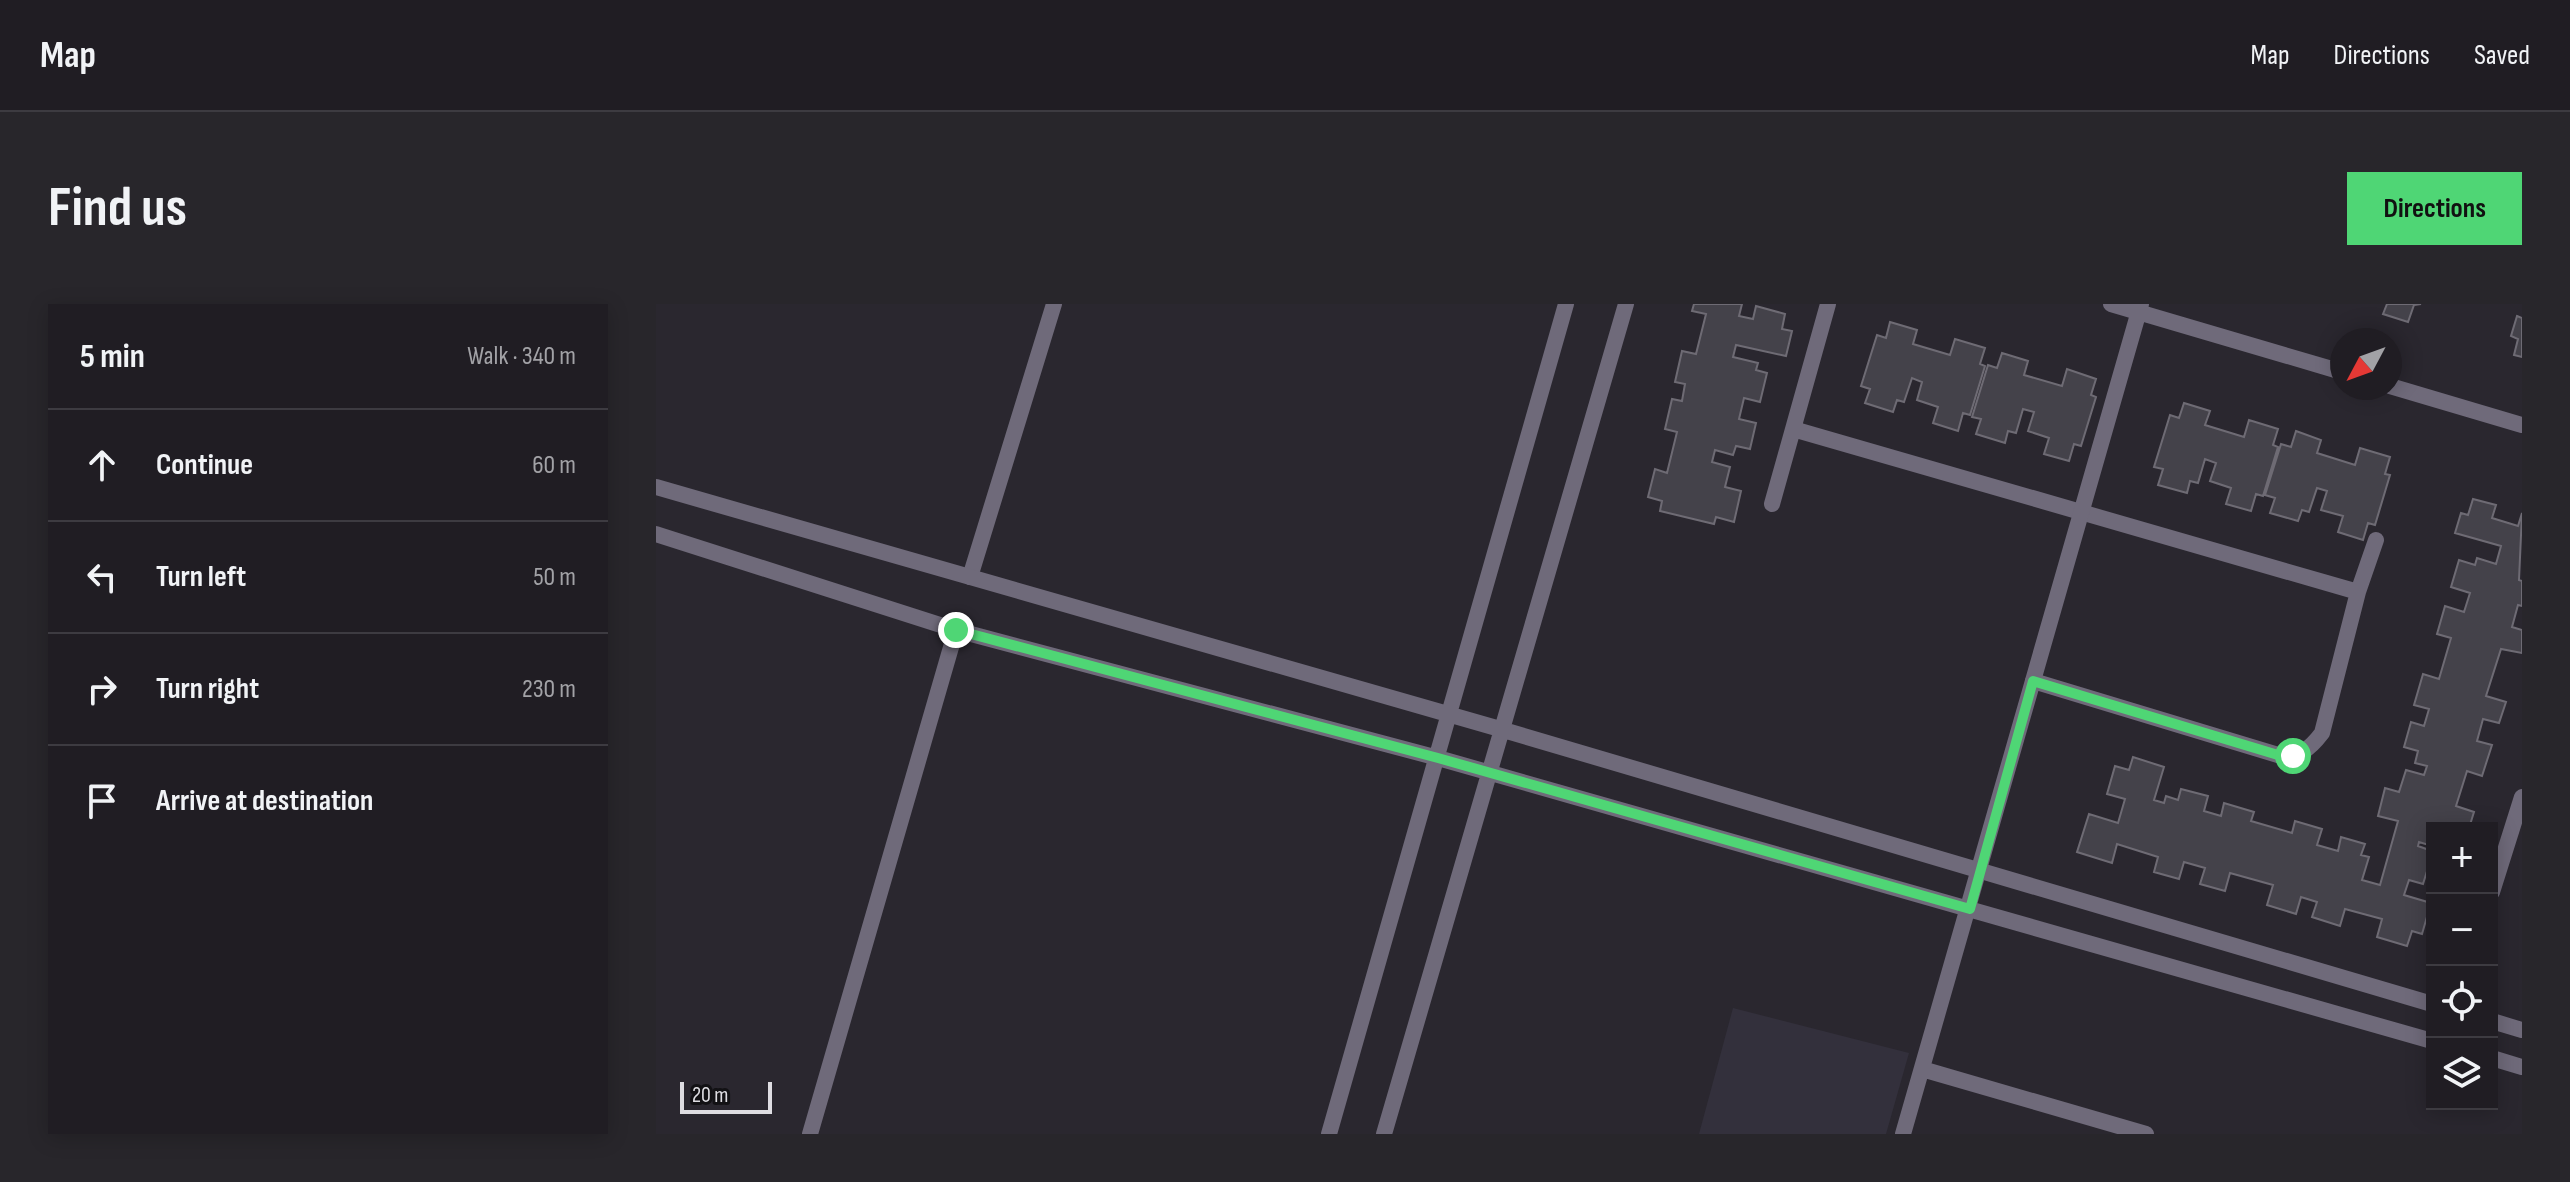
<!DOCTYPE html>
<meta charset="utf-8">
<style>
body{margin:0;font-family:"Sofia Sans Condensed",sans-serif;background:#28262b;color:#f1f3f6}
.controls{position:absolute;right:24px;bottom:24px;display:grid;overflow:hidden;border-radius:0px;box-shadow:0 4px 20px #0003}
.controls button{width:72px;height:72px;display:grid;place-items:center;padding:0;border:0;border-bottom:2px solid #3d3b41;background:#201d23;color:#f1f3f6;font:40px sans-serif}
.compass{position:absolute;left:1674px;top:24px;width:72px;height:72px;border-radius:50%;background:#201d23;box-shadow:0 4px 20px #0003;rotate:229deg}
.scale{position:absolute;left:24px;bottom:20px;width:92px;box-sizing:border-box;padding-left:8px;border:4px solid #dedde2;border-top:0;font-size:22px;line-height:28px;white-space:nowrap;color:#dedde2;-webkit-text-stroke:6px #121114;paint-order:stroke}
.stop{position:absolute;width:24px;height:24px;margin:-18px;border:6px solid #4fd675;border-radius:50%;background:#fff}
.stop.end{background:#4fd675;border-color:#fff;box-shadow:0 2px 8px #0008}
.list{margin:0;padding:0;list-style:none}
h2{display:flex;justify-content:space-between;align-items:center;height:104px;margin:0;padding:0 32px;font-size:34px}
h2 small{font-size:26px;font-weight:400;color:#a2a2a6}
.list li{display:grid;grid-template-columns:52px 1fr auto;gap:24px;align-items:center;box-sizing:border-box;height:112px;padding:0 32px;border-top:2px solid #3d3b41}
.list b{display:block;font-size:30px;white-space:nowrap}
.list em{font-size:26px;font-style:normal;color:#a2a2a6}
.icon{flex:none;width:44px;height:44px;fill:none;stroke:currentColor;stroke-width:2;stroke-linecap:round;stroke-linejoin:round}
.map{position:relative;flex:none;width:1866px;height:830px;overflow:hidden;border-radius:0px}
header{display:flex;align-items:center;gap:48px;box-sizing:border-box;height:112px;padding:0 40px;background:#201d23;border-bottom:2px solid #3d3b41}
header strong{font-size:38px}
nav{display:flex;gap:44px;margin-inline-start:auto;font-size:28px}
.intro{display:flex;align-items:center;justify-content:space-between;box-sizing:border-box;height:192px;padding:0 48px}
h1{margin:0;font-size:56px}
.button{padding:20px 36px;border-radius:0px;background:#4fd675;color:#111;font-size:28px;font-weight:700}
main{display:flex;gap:48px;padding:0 48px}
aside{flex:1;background:#201d23;border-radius:0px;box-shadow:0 4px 20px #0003}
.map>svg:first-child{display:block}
.built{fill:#33303c}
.building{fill:#44424a;stroke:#6e6b74;stroke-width:2}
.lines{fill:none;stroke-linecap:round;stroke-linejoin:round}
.service{stroke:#6f6a7a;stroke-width:16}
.minor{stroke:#6f6a7a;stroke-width:16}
.tertiary{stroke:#6f6a7a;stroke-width:16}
.route{stroke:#4fd675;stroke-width:10}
</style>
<header>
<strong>Map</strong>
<nav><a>Map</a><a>Directions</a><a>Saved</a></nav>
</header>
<div class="intro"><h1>Find us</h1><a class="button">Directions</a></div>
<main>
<aside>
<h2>5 min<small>Walk · 340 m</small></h2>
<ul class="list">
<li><svg class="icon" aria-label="ahead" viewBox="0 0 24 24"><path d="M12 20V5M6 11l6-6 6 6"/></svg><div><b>Continue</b></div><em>60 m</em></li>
<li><svg class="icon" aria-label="left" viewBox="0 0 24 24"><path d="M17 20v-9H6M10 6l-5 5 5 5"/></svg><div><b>Turn left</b></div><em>50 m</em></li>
<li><svg class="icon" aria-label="right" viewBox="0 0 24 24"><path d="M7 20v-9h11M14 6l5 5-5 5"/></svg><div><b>Turn right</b></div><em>230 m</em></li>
<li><svg class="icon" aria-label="arrive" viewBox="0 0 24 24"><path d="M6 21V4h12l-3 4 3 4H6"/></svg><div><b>Arrive at destination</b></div></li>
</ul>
</aside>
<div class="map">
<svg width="1866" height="830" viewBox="0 0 1866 830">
<rect width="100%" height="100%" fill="#2a272f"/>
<path class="built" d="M1077,704L1253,749L1230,830H1043Z"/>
<path class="building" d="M1038,0H1086L1083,12L1097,15L1100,2L1129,10L1126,25L1136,27L1130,52L1080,41L1077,53L1102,59L1100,66L1111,69L1104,98L1088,94L1083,115L1100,119L1094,145L1080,142L1077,151L1059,146L1056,158L1074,163L1069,183L1085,187L1078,218L1060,213L1058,220L1004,207L1006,197L992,193L999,165L1011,169L1021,128L1009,125L1016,95L1026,97L1029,80L1019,78L1026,47L1040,50L1050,10L1036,7Z
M1731,0H1765L1758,1L1752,18L1727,10Z
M1861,12L1866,14V53L1858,51L1862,35L1855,32Z
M1234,18L1261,26L1257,40L1294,51L1299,35L1329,44L1324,60L1329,62L1314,111L1307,109L1302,127L1277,119L1282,103L1261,96L1266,78L1256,74L1248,98L1241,96L1237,108L1209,99L1214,85L1205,82L1221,31L1230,34Z
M1346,49L1372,57L1368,71L1406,82L1411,65L1440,75L1435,91L1440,93L1425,142L1418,140L1413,157L1388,150L1393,134L1372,127L1378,108L1367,105L1360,129L1352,127L1349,139L1320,130L1325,115L1316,113L1332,61L1341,64Z
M1528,99L1554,107L1549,121L1588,133L1593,116L1622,125L1617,141L1622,143L1607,192L1600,190L1595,207L1570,200L1575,184L1554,177L1560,159L1549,155L1542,179L1534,177L1531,189L1502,181L1507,165L1498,163L1514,111L1523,114Z
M1640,127L1665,136L1661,149L1699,161L1704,144L1734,153L1729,170L1734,171L1719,221L1712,219L1707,236L1682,228L1687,212L1665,206L1671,187L1661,184L1653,208L1646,206L1642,217L1614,209L1619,194L1609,191L1625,140L1635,143Z
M1817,195L1840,201L1836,214L1862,222L1866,209L1863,276L1866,277V302L1862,301L1856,323L1866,326V349L1845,345L1830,392L1850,398L1843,419L1827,415L1821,437L1836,441L1826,472L1811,467L1800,502L1818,508L1813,524H1776V542L1763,538L1762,542L1776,547V551L1767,580L1753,576L1748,591L1775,599L1766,630L1756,627L1751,642L1721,633L1726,615L1689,605L1684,622L1656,613L1661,598L1645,593L1640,610L1611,601L1617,581L1574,569L1569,587L1544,580L1549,564L1528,558L1523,575L1498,568L1502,553L1461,540L1456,559L1421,548L1433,510L1462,519L1469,495L1451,490L1459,462L1473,466L1477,453L1508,463L1498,496L1508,499L1510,492L1522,496L1525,485L1552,492L1548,507L1565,512L1568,499L1598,508L1595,517L1636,529L1639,517L1666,525L1661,541L1682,547L1685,533L1709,540L1705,551L1713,553L1706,576L1724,581L1742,517L1722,512L1729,484L1743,488L1750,466L1768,471L1771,462L1759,459L1762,447L1748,443L1755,418L1768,422L1773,405L1758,401L1767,370L1783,375L1795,334L1781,330L1789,302L1808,308L1814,289L1795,283L1803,256L1819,261L1821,254L1840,260L1845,242L1799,229L1805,209L1812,211Z"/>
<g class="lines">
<path class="service" d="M1137,125L1702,288
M1116,200L1172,0
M1377,377L1622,451C1644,453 1653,446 1666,429L1702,288L1720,236"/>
<path class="minor" d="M1455,0L1686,68
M1734,82L1866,121
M314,273L398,0
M1836,588L1866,493
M1266,765L1490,830
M154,830L300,326
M1247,830L1485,0"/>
<path class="tertiary" d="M0,183L844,425L1776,700
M0,230L300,326L782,454L1776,737
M1836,717L1866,726
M1836,754L1866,763
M673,830L910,0
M728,830L970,0"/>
</g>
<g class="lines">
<path class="route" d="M300,326L782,454L1314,605L1377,377L1622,451L1637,452"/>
</g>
</svg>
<div class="controls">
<button>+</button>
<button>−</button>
<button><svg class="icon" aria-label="locate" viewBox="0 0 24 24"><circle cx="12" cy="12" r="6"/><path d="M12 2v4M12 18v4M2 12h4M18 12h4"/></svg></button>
<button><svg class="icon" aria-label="layers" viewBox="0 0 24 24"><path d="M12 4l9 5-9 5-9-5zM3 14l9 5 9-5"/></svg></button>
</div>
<svg class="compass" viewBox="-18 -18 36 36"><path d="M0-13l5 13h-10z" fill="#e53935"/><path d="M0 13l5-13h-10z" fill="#a2a2a6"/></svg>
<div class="scale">20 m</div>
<div class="stop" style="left:1637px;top:452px"></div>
<div class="stop end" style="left:300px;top:326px"></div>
</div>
</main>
